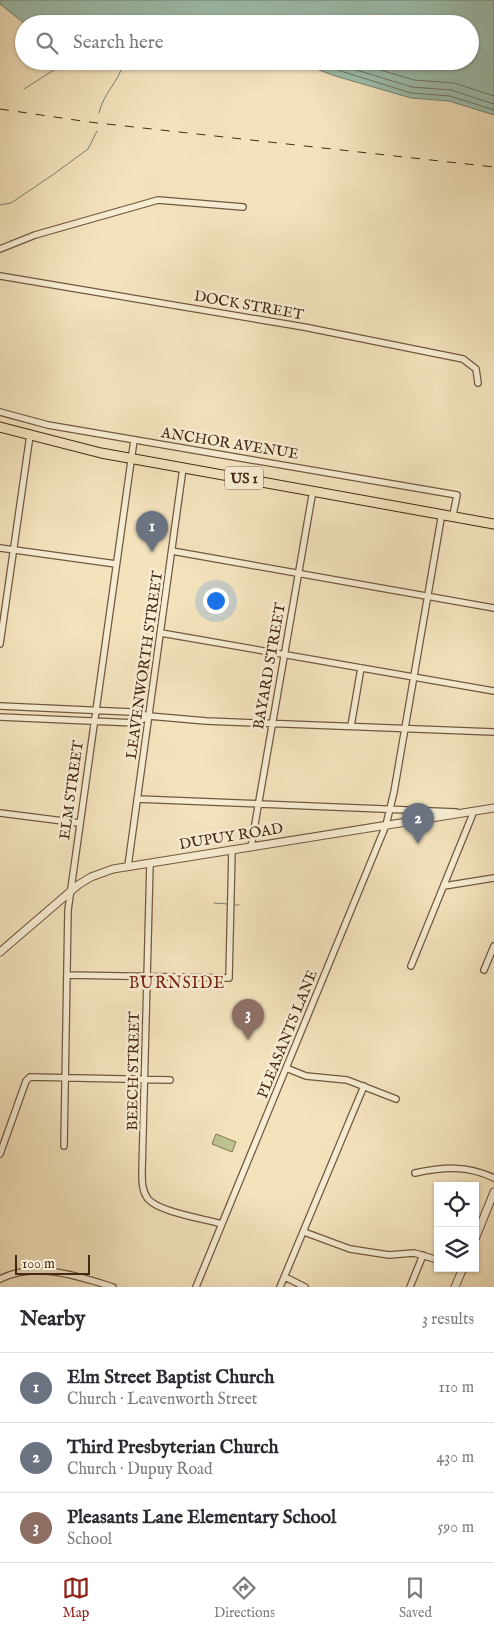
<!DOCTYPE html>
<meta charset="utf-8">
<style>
body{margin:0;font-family:"IM FELL English",serif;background:#f2f2f3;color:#2b2b33}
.controls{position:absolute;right:15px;bottom:15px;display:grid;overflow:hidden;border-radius:0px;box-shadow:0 1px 4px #0004}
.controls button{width:45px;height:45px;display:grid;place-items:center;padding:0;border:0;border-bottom:1px solid #e1e1e2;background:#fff;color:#2b2b33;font:25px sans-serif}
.scale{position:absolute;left:15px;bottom:12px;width:75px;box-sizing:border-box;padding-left:5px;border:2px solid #462915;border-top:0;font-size:14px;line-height:18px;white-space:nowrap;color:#462915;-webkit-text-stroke:4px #f7edd4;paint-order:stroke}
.you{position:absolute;left:215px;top:600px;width:18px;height:18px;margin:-12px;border:4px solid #fff;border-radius:50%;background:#1a73e8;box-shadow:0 0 0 8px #1a73e833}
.badge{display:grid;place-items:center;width:32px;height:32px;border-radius:50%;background:#8f2418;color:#fff;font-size:16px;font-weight:700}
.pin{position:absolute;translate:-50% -41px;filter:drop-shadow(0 1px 2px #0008)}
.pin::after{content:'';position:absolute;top:26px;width:18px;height:15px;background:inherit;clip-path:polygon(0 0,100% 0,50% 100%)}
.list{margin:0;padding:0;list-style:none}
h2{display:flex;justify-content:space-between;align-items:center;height:65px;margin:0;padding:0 20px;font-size:21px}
h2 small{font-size:16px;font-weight:400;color:#7c7c81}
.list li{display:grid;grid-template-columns:32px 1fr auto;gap:15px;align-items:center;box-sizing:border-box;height:70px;padding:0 20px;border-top:1px solid #e1e1e2}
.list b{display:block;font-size:19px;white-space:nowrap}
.list p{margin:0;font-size:16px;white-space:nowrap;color:#7c7c81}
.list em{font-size:16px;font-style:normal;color:#7c7c81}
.icon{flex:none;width:28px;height:28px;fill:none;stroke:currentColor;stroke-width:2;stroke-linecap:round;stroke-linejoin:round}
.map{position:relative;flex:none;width:494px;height:1287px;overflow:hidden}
.search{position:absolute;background:#fff;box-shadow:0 1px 4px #0004;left:15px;right:15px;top:15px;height:55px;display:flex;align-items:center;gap:12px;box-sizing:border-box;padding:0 18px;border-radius:28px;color:#7c7c81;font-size:19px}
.sheet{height:275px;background:#fff}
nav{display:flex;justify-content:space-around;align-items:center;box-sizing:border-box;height:70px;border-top:1px solid #e1e1e2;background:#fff;font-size:14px;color:#7c7c81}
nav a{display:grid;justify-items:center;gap:2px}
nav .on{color:#8f2418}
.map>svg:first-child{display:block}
.green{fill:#bcc390;stroke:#817652}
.water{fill:#9cbead;stroke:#7a8270}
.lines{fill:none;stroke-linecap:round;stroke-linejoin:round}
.shore{stroke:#717461;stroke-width:1}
.stream{stroke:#7a8270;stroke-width:1}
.minor-casing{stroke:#71583f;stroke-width:8}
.tertiary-casing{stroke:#71583f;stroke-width:9}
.primary-casing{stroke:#462915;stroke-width:11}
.minor{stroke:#f7edd4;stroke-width:5.5}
.tertiary{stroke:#f7edd4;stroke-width:7}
.primary{stroke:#f3e3bd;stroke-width:9}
.rail{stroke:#462915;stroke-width:1;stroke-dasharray:9 9;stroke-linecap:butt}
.labels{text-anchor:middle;stroke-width:5;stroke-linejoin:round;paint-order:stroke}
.shield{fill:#f7edd4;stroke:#7b644e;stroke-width:1}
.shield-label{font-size:14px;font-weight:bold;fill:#462915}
.street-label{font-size:15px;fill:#462915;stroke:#f7edd4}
.neighbourhood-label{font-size:16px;letter-spacing:1px;fill:#7a1f14;stroke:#f7edd4}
</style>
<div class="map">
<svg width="494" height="1287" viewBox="0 0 494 1287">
<rect width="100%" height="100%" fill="#f3e3bd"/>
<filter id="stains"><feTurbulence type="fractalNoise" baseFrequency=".004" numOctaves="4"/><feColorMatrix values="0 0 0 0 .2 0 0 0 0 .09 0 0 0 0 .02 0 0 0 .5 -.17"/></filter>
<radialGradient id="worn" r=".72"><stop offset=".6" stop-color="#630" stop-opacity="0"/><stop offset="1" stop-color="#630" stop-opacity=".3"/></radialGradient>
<path class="green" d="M216,1134L236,1142L232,1152L212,1144Z"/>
<path class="water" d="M0,0H494V115L449,101L411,98L335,76L295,61H470V24H25L0,4Z"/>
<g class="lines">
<path class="shore" d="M309,61L411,93L450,96L494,110
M327,61L412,87L451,90L494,104
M351,61L414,80L454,83L494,96"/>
<path class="stream" d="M24,89L68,61
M99,113C103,93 120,81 124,61
M0,205L11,203L54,174L88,149L97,131
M214,903L227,904
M235,905H239"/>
<defs>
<path id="minor" d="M0,249L35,235L158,200L243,207
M0,276L304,327L463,359L476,369L478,383
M0,412L48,425L457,495L453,515
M0,548L116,564
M172,551L494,608
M161,633L494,691
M0,644L30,435
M0,706L131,712L149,716L206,721L494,732
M0,717L135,723L149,716
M351,726L361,668
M137,799L456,812
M0,813L79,823
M251,847L313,490
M150,863L142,1172C142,1182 142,1191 148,1199C159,1212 205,1219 222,1224
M128,866L183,468
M444,886L494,878
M411,966L474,811
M484,970L494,946
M67,975L229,978L232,850
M286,1068L306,1076L347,1080L396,1099
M64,1146L68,910L134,440
M0,1154L26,1081L30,1077L170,1080
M415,1173C443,1167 467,1165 494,1178
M304,1232L350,1249L389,1255L414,1253L438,1260
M285,1277L305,1287
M0,1279C35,1261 78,1276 113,1287
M196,1287L386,825L394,792L442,513
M280,1287L364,1086
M410,1287L423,1255"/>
<path id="tertiary" d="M0,952L78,885L91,877L113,869L494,808
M475,1239L494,1192
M455,1287L463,1268"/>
<path id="primary" d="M0,427L101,453L494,524"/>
</defs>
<use href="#minor" class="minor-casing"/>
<use href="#tertiary" class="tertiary-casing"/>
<use href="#primary" class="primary-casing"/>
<use href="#minor" class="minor"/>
<use href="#tertiary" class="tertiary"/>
<use href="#primary" class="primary"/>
<path class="rail" d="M0,109L89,122L494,167"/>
</g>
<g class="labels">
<rect class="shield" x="225" y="466.5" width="38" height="23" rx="4"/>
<g class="shield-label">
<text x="244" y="483">US 1</text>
</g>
<g class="street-label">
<text transform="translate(249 305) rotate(10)" y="5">DOCK STREET</text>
<text transform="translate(230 443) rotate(9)" y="5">ANCHOR AVENUE</text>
<text transform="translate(144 665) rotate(-82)" y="5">LEAVENWORTH STREET</text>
<text transform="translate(269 666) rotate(-80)" y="5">BAYARD STREET</text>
<text transform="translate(71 790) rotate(-82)" y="5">ELM STREET</text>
<text transform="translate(231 836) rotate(-9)" y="5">DUPUY ROAD</text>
<text transform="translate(287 1034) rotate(-68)" y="5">PLEASANTS LANE</text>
<text transform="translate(133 1071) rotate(-89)" y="5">BEECH STREET</text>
</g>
<g class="neighbourhood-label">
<text x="177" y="988">BURNSIDE</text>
</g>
</g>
<rect width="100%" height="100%" filter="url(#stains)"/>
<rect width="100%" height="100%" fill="url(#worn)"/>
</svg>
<div class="controls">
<button><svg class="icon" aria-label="locate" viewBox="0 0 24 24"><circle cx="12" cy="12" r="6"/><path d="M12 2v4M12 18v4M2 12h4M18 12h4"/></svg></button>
<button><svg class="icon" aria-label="layers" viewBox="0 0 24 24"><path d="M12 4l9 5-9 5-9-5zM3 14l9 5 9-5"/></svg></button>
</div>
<div class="scale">100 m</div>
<div class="you"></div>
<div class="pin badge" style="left:152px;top:552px;background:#6b7280">1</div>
<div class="pin badge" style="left:418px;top:844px;background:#6b7280">2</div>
<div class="pin badge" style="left:248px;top:1040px;background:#8d6e63">3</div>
<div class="search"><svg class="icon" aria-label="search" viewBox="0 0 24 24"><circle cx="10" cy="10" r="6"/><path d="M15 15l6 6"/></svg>Search here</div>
</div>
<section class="sheet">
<h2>Nearby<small>3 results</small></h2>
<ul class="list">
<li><span class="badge" style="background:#6b7280">1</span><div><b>Elm Street Baptist Church</b><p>Church · Leavenworth Street</p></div><em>110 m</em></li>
<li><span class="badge" style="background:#6b7280">2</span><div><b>Third Presbyterian Church</b><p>Church · Dupuy Road</p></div><em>430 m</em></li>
<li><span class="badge" style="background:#8d6e63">3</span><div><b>Pleasants Lane Elementary School</b><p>School</p></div><em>590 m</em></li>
</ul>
</section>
<nav>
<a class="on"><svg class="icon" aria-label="map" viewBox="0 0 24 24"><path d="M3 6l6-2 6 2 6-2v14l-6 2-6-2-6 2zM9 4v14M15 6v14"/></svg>Map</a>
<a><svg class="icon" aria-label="directions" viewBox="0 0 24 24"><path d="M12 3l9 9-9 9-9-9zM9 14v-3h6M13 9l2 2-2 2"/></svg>Directions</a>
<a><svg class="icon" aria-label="saved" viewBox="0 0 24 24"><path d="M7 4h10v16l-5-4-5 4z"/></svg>Saved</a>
</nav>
